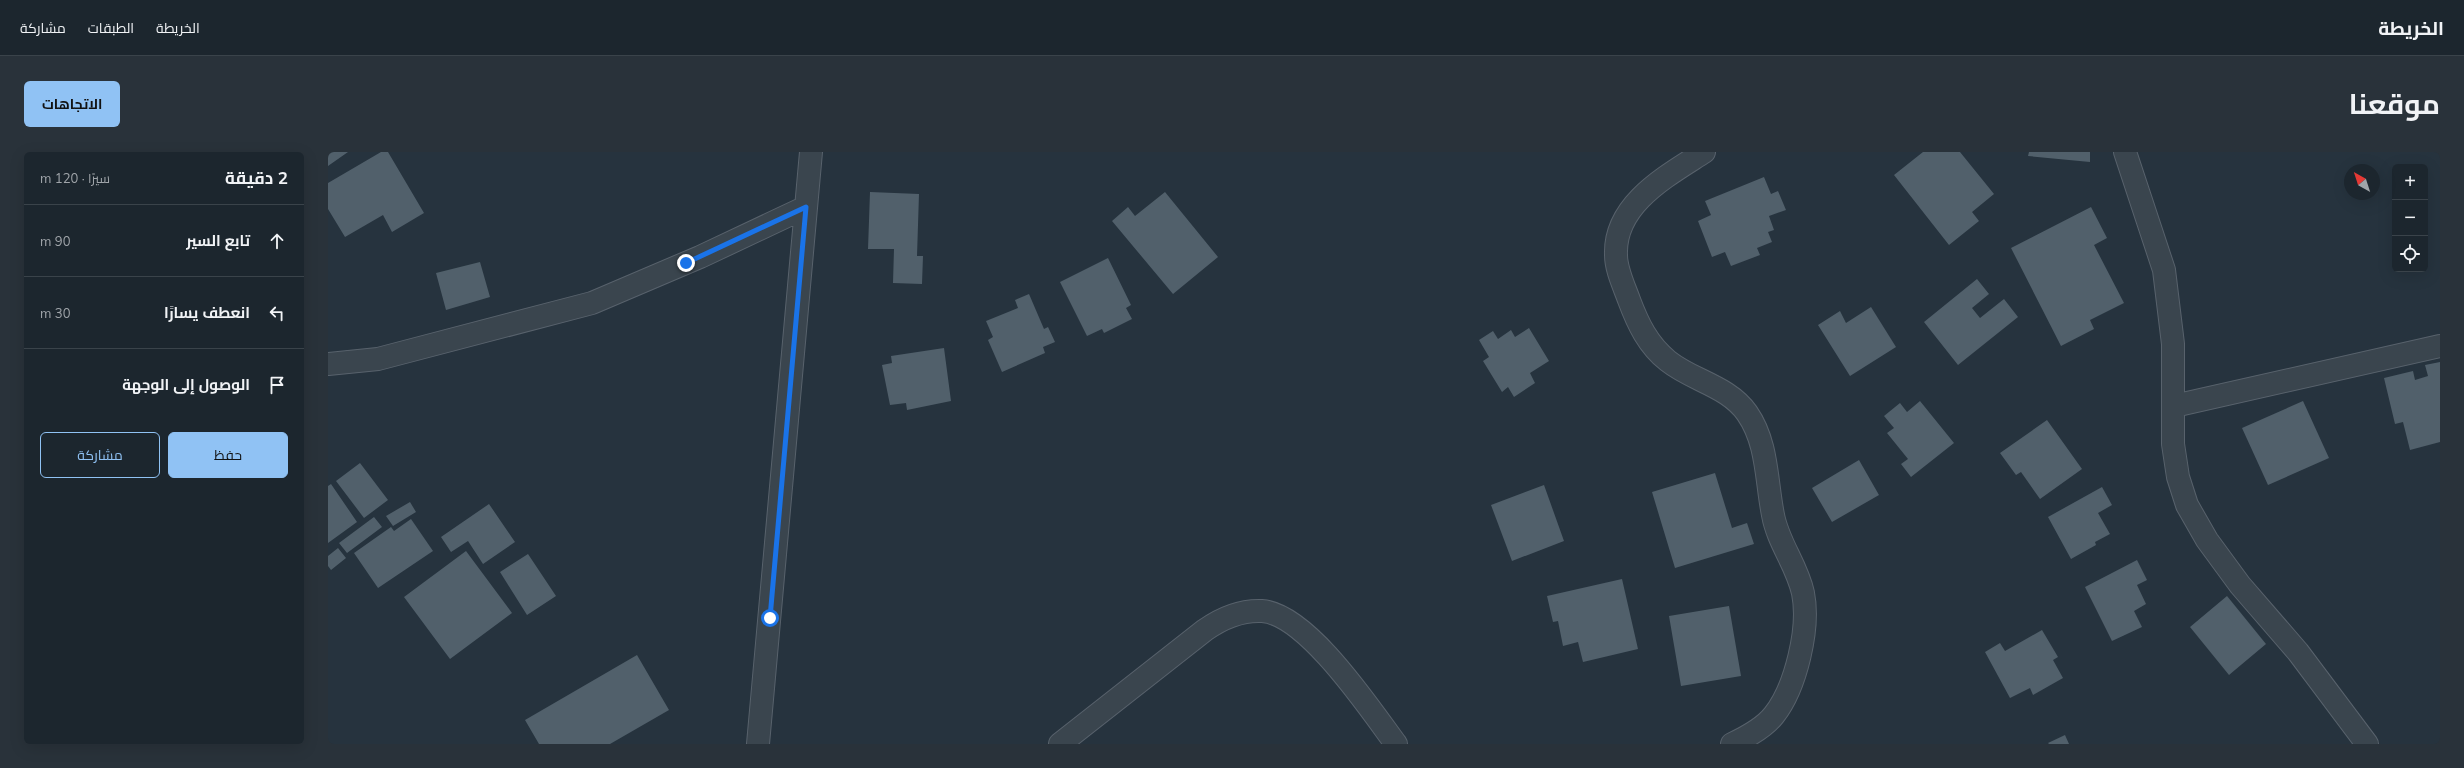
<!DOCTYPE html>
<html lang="ar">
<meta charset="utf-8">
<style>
body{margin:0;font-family:Mulish,Cairo,sans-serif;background:#29323a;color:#f1f3f6;direction:rtl}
.controls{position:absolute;right:12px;top:12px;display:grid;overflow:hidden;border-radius:6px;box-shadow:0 4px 16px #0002}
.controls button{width:36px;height:36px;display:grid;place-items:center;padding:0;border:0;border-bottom:1px solid #3a434a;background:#1c262e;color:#f1f3f6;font:20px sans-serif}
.compass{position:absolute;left:2016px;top:12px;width:36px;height:36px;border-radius:50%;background:#1c262e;box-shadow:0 4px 16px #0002;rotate:321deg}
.stop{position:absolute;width:12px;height:12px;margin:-9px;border:3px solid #1a73e8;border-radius:50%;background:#fff}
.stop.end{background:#1a73e8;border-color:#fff;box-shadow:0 1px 4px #0008}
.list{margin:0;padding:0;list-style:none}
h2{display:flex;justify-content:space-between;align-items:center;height:52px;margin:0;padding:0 16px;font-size:17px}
h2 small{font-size:13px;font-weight:400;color:#a0a5aa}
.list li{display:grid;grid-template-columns:26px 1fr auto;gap:12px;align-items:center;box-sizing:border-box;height:72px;padding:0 16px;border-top:1px solid #3a434a}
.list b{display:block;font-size:15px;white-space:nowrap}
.list em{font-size:13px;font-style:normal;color:#a0a5aa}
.actions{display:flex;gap:8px;padding:12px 16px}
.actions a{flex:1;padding:9px 0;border:1px solid #90c2f4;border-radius:6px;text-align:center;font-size:14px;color:#90c2f4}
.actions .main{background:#90c2f4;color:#111}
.icon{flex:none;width:22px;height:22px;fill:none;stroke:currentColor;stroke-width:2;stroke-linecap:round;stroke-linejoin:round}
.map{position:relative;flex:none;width:2112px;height:592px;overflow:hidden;direction:ltr;border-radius:6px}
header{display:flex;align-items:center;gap:24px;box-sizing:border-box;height:56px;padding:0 20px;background:#1c262e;border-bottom:1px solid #3a434a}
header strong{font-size:19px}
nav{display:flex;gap:22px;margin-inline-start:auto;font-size:14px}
.intro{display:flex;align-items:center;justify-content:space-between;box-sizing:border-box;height:96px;padding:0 24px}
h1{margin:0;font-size:28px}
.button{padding:10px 18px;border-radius:6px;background:#90c2f4;color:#111;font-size:14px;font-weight:700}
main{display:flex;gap:24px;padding:0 24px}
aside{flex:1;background:#1c262e;border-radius:6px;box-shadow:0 4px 16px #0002}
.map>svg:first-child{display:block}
.building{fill:#51606b}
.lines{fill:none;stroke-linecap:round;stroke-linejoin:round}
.minor-casing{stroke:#58626c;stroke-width:24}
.minor{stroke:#3a454e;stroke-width:22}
.route{stroke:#1a73e8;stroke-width:5}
</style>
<header>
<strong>الخريطة</strong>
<nav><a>الخريطة</a><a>الطبقات</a><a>مشاركة</a></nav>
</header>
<div class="intro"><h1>موقعنا</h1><a class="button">الاتجاهات</a></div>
<main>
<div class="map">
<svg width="2112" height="592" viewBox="0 0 2112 592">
<rect width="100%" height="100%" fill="#26333e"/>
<path class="building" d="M0,0H20L0,14Z
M53,0H60L96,61L64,80L55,63L17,85L0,57V31Z
M1595,0H1632L1666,42L1644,60L1651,69L1621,93L1566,23Z
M1701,0H1762V10L1700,4Z
M1436,25L1443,42L1450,39L1458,58L1441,64L1446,78L1440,80L1444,90L1429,96L1432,103L1403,114L1397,100L1384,105L1370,69L1383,63L1377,49Z
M542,40L591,42L589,104H595L594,132L565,131L566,97H540Z
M837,40L890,105L845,142L784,69L800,55L807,64Z
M1763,55L1779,86L1766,93L1796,151L1762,168L1766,177L1733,194L1683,96Z
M780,106L803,153L798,156L804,167L776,181L774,177L759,184L732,130Z
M152,110L162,145L118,158L108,121Z
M1649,127L1661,142L1644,156L1652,166L1676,147L1690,165L1630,213L1596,170Z
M701,142L716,177L720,175L727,190L715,195L717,201L674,220L660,188L665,185L658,169L690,156L687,148Z
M1543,155L1568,195L1522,224L1490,173L1512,159L1518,171Z
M1201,176L1221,209L1202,221L1207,231L1186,245L1180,235L1174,240L1155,209L1161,205L1151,188L1165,179L1170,187L1183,178L1187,185Z
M616,196L623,249L579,258L578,251L562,253L554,213L564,211L563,204Z
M2112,210V290L2082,298L2075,270L2067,272L2056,226L2085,219L2087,228L2100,224L2097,213Z
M1592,249L1626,291L1583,325L1573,312L1580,307L1559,281L1566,276L1556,264L1572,251L1579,260Z
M1975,249L2001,306L1940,333L1914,276Z
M1719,268L1754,317L1712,347L1693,320L1688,323L1672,301Z
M1531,308L1551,343L1504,370L1484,336Z
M32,311L60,348L36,366L8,329Z
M1387,321L1404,376L1419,371L1426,392L1347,416L1324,340Z
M3,332L29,370L0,391V334Z
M1216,333L1236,389L1184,409L1163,353Z
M1774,335L1784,353L1770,361L1782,382L1767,390L1768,393L1743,407L1720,365Z
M82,350L88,360L65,374L58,364Z
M161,352L187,390L155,412L140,389L123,400L113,385Z
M46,365L54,375L19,401L11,391Z
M83,367L105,399L50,436L26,401L63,375L66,379Z
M10,396L18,406L3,418L0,414V404Z
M138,399L184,461L122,507L76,445Z
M200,402L228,444L199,463L172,420Z
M1809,408L1819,428L1809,433L1818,452L1806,459L1814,475L1784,489L1757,435Z
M1294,427L1310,497L1255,510L1250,490L1235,494L1230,469L1225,470L1219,444Z
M1899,444L1938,492L1901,523L1862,475Z
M1401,454L1413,524L1353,534L1341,464Z
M1714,478L1730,505L1725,508L1735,526L1705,543L1702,536L1682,546L1657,500L1672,491L1677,499Z
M309,503L341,558L282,592H211L197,568Z
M1737,583L1741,592H1721L1720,591Z"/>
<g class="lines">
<defs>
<path id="minor" d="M1376,0C1339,24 1286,52 1288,103C1288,118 1296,134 1301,148C1310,172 1320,193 1340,209C1365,229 1400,234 1419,261C1440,291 1438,328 1445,363C1450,391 1469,413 1475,441C1482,476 1468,535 1446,563C1436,576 1419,585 1404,592
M1797,0L1836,118L1845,192V292L1850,325L1859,353L1879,388L1912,433L1970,500L2039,592
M0,212L50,207L264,151L372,105L478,55
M1846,254L2112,194
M430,592L483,0
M732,592L877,478C894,466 912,458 934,459C979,462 1042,557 1068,592"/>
</defs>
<use href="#minor" class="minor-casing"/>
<use href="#minor" class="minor"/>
</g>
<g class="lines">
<path class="route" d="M358,111L478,55L442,466"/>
</g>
</svg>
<div class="controls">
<button>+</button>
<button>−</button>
<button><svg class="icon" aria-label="locate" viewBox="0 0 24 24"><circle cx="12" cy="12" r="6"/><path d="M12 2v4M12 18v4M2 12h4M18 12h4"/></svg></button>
</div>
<svg class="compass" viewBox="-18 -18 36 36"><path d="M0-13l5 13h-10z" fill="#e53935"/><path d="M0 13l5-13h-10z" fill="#a0a5aa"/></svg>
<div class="stop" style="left:442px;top:466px"></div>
<div class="stop end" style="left:358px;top:111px"></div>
</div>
<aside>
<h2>2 دقيقة<small>سيرًا · 120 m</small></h2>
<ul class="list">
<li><svg class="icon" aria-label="ahead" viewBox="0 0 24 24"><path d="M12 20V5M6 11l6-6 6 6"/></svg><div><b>تابع السير</b></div><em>90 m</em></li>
<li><svg class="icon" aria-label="left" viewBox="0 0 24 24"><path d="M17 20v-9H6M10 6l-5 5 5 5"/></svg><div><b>انعطف يسارًا</b></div><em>30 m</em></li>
<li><svg class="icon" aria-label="arrive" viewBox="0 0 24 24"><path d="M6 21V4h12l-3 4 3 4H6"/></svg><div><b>الوصول إلى الوجهة</b></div></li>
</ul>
<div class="actions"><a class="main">حفظ</a><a>مشاركة</a></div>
</aside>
</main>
